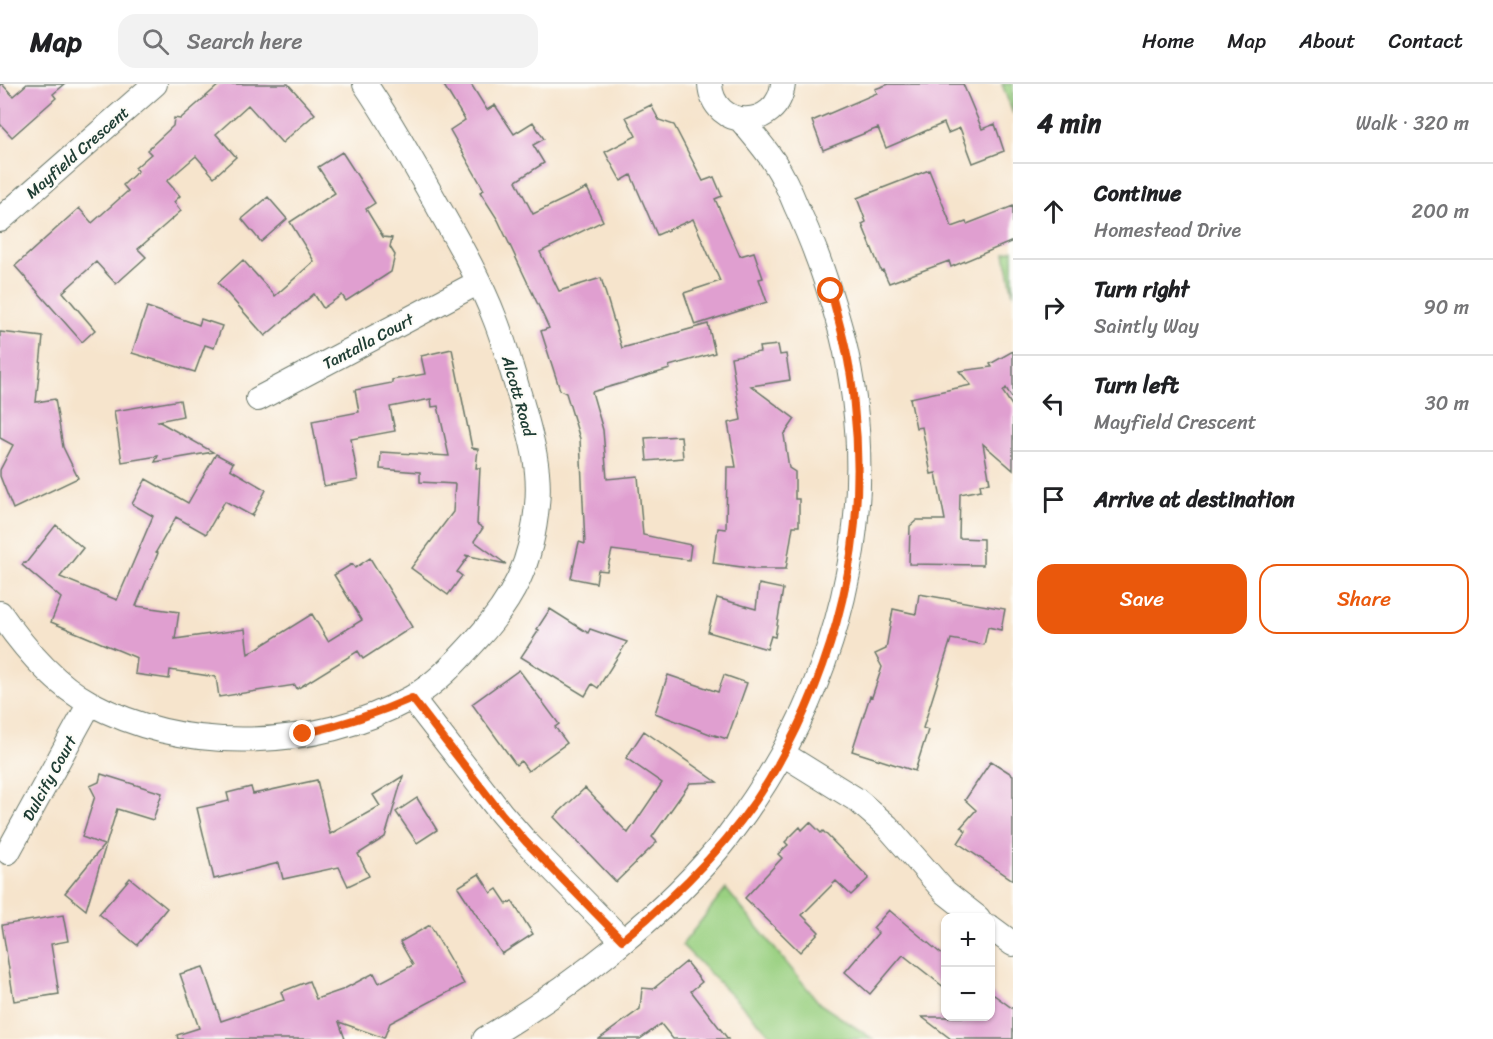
<!DOCTYPE html>
<meta charset="utf-8">
<style>
body{margin:0;font-family:Sriracha,sans-serif;background:#f2f2f2;color:#202124}
.controls{position:absolute;right:18px;bottom:18px;display:grid;overflow:hidden;border-radius:12px;box-shadow:0 2px 4px #0004}
.controls button{width:54px;height:54px;display:grid;place-items:center;padding:0;border:0;border-bottom:2px solid #e0e0e0;background:#fff;color:#202124;font:30px sans-serif}
.stop{position:absolute;width:18px;height:18px;margin:-14px;border:4px solid #ea580c;border-radius:50%;background:#fff}
.stop.end{background:#ea580c;border-color:#fff;box-shadow:0 2px 6px #0008}
.list{margin:0;padding:0;list-style:none}
h2{display:flex;justify-content:space-between;align-items:center;height:78px;margin:0;padding:0 24px;font-size:26px}
h2 small{font-size:20px;font-weight:400;color:#757577}
.list li{display:grid;grid-template-columns:39px 1fr auto;gap:18px;align-items:center;box-sizing:border-box;height:96px;padding:0 24px;border-top:2px solid #e0e0e0}
.list b{display:block;font-size:22px;white-space:nowrap}
.list p{margin:0;font-size:20px;white-space:nowrap;color:#757577}
.list em{font-size:20px;font-style:normal;color:#757577}
.actions{display:flex;gap:12px;padding:18px 24px}
.actions a{flex:1;padding:14px 0;border:2px solid #ea580c;border-radius:18px;text-align:center;font-size:21px;color:#ea580c}
.actions .main{background:#ea580c;color:#fff}
.icon{flex:none;width:33px;height:33px;fill:none;stroke:currentColor;stroke-width:2;stroke-linecap:round;stroke-linejoin:round}
.map{position:relative;flex:none;width:1013px;height:955px;overflow:hidden}
header{display:flex;align-items:center;gap:36px;box-sizing:border-box;height:84px;padding:0 30px;background:#fff;border-bottom:2px solid #e0e0e0}
header strong{font-size:28px}
nav{display:flex;gap:33px;margin-inline-start:auto;font-size:21px}
.search{width:420px;height:54px;background:#f2f2f2;display:flex;align-items:center;gap:15px;box-sizing:border-box;padding:0 21px;border-radius:18px;color:#757577;font-size:22px}
main{display:flex}
aside{flex:1;background:#fff}
.map>svg:first-child{display:block}
.green{fill:#9ad081;stroke:#5c865a;stroke-width:1.5}
.building{fill:#e09fd0}
.lines{fill:none;stroke-linecap:round;stroke-linejoin:round}
.minor-casing{stroke:#6a7769;stroke-width:26}
.minor{stroke:#fff;stroke-width:24}
.route{stroke:#ea580c;stroke-width:8}
.labels{text-anchor:middle;stroke-width:4.5;stroke-linejoin:round;paint-order:stroke}
.street-label{font-size:16px;fill:#1f3d34;stroke:#fdfcf7}
</style>
<header>
<strong>Map</strong>
<div class="search"><svg class="icon" aria-label="search" viewBox="0 0 24 24"><circle cx="10" cy="10" r="6"/><path d="M15 15l6 6"/></svg>Search here</div>
<nav><a>Home</a><a>Map</a><a>About</a><a>Contact</a></nav>
</header>
<main>
<div class="map">
<svg width="1013" height="955" viewBox="0 0 1013 955">
<rect width="100%" height="100%" fill="#fdfcf7"/>
<filter id="ink" filterUnits="userSpaceOnUse"><feTurbulence type="fractalNoise" baseFrequency=".0167" numOctaves="2"/><feDisplacementMap in="SourceGraphic" scale="12" xChannelSelector="R" yChannelSelector="G"/><feConvolveMatrix kernelMatrix="1 2 1 2 8 2 1 2 1" color-interpolation-filters="sRGB"/></filter>
<filter id="wash" filterUnits="userSpaceOnUse"><feTurbulence type="fractalNoise" baseFrequency=".008" numOctaves="4" result="noise"/><feDisplacementMap in="SourceGraphic" scale="24" xChannelSelector="R" yChannelSelector="G"/><feGaussianBlur stdDeviation="1.35" result="paint"/><feColorMatrix in="noise" values="0 0 0 0 0 0 0 0 0 0 0 0 0 0 0 0 0 1.4 0 .05"/><feComposite in="paint" operator="in"/></filter>
<g filter="url(#wash)">
<rect width="100%" height="100%" fill="#f6e4cc"/>
<path class="green" d="M1002,0H1013V30Z
M1013,166V211L1005,169Z
M726,805L820,920L873,955H775L682,861Z"/>
<g id="blocks">
<path class="building" d="M0,0H2L13,12L27,0H65L53,10L56,14L12,53L0,40Z
M220,0H288L315,30L282,59L248,21L216,50L236,73L214,93L196,72L167,97L180,112L174,118L181,127L138,165L146,173L116,200L96,178L63,208L95,246L82,258L15,182L79,124L92,139L128,107L123,101L138,87L135,84L151,70L147,66L173,42L174,34L180,35Z
M443,0H471L487,26L495,21L514,50L533,38L544,55L533,61L544,79L516,97L533,130L587,104L603,137L540,168L559,207L601,194L622,264L708,240L715,269L669,282L670,285L592,308L603,346L607,395L638,392L643,451L691,461L689,476L612,466L607,487L598,486L596,499L571,494L579,458L585,460L580,355L566,309L560,306L541,247L549,244L498,136L480,108L484,106L450,46L465,36Z
M889,0H963L982,45L995,40L1004,67L973,79L960,44L948,49L944,39L886,64L878,44L823,66L812,37L877,9L875,5Z
M651,21L659,36L674,41L703,97L714,93L722,112L715,115L740,172L754,168L763,194L759,195L767,218L695,241L684,209L720,197L693,135L657,151L631,91L621,97L605,68L636,52L626,33Z
M342,68L375,119L366,125L383,153L392,154L390,163L395,171L391,188L346,217L342,211L323,224L314,210L265,252L218,199L243,176L275,212L314,177L290,138L335,109L318,83Z
M929,86L952,143L966,138L967,140L1013,122V157L951,183L949,177L889,199L883,186L881,187L862,140L866,138L857,114Z
M268,113L287,135L261,158L242,135Z
M147,223L199,241L201,235L222,242L214,264L205,261L195,288L132,269Z
M0,248L43,253L36,318L55,315L63,363L78,394L13,425L0,392V386L13,361L0,354Z
M778,261L780,271L786,270L790,296L751,302L795,335L784,351L789,384L795,388V415H799V442H793L786,485H756L713,479L718,444L726,445L727,383H736L728,339L741,336L731,273L760,268L759,263Z
M452,265L472,364L478,365L476,384H480L477,440L483,444L474,457L506,480L465,471L468,473L457,488L462,492L448,511L411,484L453,428L455,400L420,398V388L380,385L381,368L449,372L438,322L432,323L431,315L390,323L395,347L351,355L358,396L324,402L312,337L359,328L355,306L392,299V296L425,290L421,272Z
M1013,267V316L1006,304L1003,308L1013,323V386L983,360L990,399L980,400L981,406L960,410L959,454L983,455V481L909,480L910,442L917,436H945L936,389L931,390L922,343L916,344L910,314L971,301L959,287L992,283L990,280Z
M180,316L183,332L158,337L213,368L155,378L158,372L122,378L114,327Z
M681,352L683,374L647,377L645,354Z
M216,370L233,379L230,385L266,406L252,432L225,417L206,450L176,433L156,468L158,469L136,522L179,528L175,555L245,545L248,570L312,530L328,557L362,536L334,491L352,480L355,484L370,474L412,543L363,575L358,567L297,605L295,601L219,613L216,593L170,586L169,595L135,590L137,574L51,538L61,514L22,481L24,478L26,479L56,441L83,464L60,493L117,516L153,432L132,420L146,395L188,419Z
M759,500L783,505L775,553L771,552L767,565L708,548L717,514L756,525Z
M919,510L1005,525L1001,546L988,543L984,561L951,555L923,644L928,646L915,687L852,667L870,612L872,613L882,583L875,570L886,565L893,525L916,530Z
M550,525L588,549L590,545L627,558L598,604L592,600L585,612L521,573L539,546L537,545Z
M519,586L559,640L555,643L567,659L528,687L521,677L516,681L472,620Z
M668,591L718,608L724,591L747,599L727,655L715,651V652L655,629Z
M644,647L717,698L690,699L652,753L657,758L616,798L554,733L585,704L628,749L662,699L626,674Z
M991,677L1013,691V796L958,759L966,747L961,743L976,726L965,716Z
M101,690L162,709L153,736L117,725L86,826L65,809L104,761L82,753L95,712L90,702L99,698Z
M403,692L385,753L358,770L369,792L348,802L339,783L283,795L279,779L214,795L197,724L229,717L227,709L251,703L253,710L317,696L330,750L380,722L373,711Z
M417,714L437,746L417,759L396,728Z
M810,738L821,749L823,747L869,794L851,811L836,797L802,831L819,848L800,868L745,814L782,774L778,770L788,761L785,758L800,743L802,746Z
M479,790L491,809L497,805L507,820L512,817L533,850L502,870L458,803Z
M130,794L167,824L137,861L99,830Z
M889,826L945,873V904L903,871L870,910L845,888L878,849L873,844Z
M63,831L68,857L51,860L59,910L14,917L2,841Z
M430,841L464,900L390,939L384,954L339,938L345,955H178L177,951L199,944L180,890L203,883L221,937L284,916L281,908L309,897L316,915L342,906L374,889L379,899L413,881L400,858Z
M686,878L702,898L691,907L728,955H673L661,940L640,955H599L640,925L642,904L653,905Z
M990,908L1013,925V955H951L922,933H990Z"/>
</g>
</g>
<g filter="url(#ink)">
<use href="#blocks" fill-opacity="0" stroke="#6a7769" stroke-width="1.5"/>
<g class="lines">
<defs>
<path id="minor" d="M710,0C713,47 778,47 783,0
M0,136L155,0
M258,315L479,198
M0,529C24,564 53,599 90,619C187,671 315,666 411,614C436,600 456,578 476,556C514,515 532,478 537,421C541,383 530,349 520,313C512,287 505,260 495,235C478,191 454,151 431,110C410,73 389,35 365,0
M412,614L501,729L526,758L622,856
M783,670L857,716L887,742L945,808L978,834
M8,768L90,619
M990,843L1013,860
M485,955C568,905 669,829 728,752C838,609 886,427 842,251C830,206 816,164 796,122C790,107 783,92 774,78C764,63 752,49 740,35"/>
</defs>
<use href="#minor" class="minor-casing"/>
<use href="#minor" class="minor"/>
</g>
</g>
<g class="lines" filter="url(#ink)">
<path class="route" d="M303,650C341,641 376,630 412,614L501,729L526,758L622,856C677,811 732,757 769,696C836,583 869,453 854,322C853,309 852,295 849,282C845,257 837,232 831,207"/>
</g>
<g class="labels">
<g class="street-label">
<text transform="translate(77 68) rotate(-41)" y="6">Mayfield Crescent</text>
<text transform="translate(368 257) rotate(-28)" y="6">Tantalla Court</text>
<text transform="translate(519 312) rotate(74)" y="6">Alcott Road</text>
<text transform="translate(49 694) rotate(-61)" y="6">Dulcify Court</text>
</g>
</g>
</svg>
<div class="controls">
<button>+</button>
<button>−</button>
</div>
<div class="stop" style="left:831px;top:207px"></div>
<div class="stop end" style="left:303px;top:650px"></div>
</div>
<aside>
<h2>4 min<small>Walk · 320 m</small></h2>
<ul class="list">
<li><svg class="icon" aria-label="ahead" viewBox="0 0 24 24"><path d="M12 20V5M6 11l6-6 6 6"/></svg><div><b>Continue</b><p>Homestead Drive</p></div><em>200 m</em></li>
<li><svg class="icon" aria-label="right" viewBox="0 0 24 24"><path d="M7 20v-9h11M14 6l5 5-5 5"/></svg><div><b>Turn right</b><p>Saintly Way</p></div><em>90 m</em></li>
<li><svg class="icon" aria-label="left" viewBox="0 0 24 24"><path d="M17 20v-9H6M10 6l-5 5 5 5"/></svg><div><b>Turn left</b><p>Mayfield Crescent</p></div><em>30 m</em></li>
<li><svg class="icon" aria-label="arrive" viewBox="0 0 24 24"><path d="M6 21V4h12l-3 4 3 4H6"/></svg><div><b>Arrive at destination</b></div></li>
</ul>
<div class="actions"><a class="main">Save</a><a>Share</a></div>
</aside>
</main>
